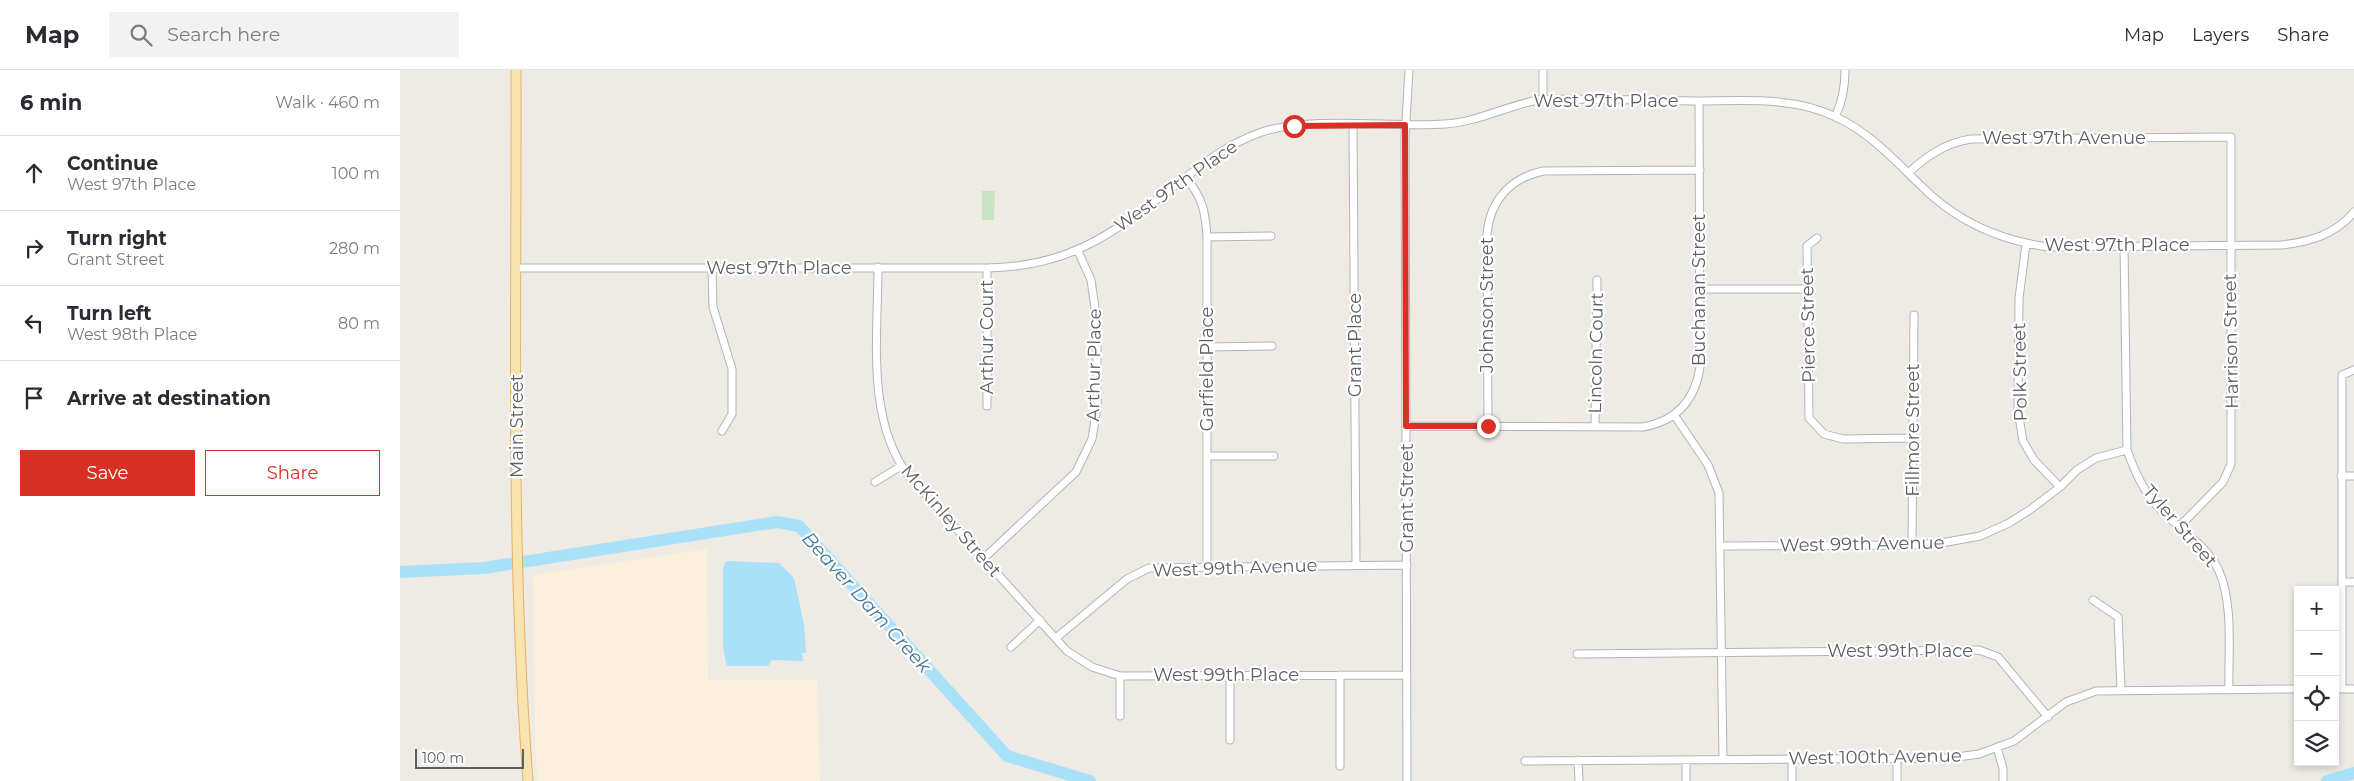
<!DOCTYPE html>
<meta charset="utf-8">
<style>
body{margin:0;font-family:Montserrat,sans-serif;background:#f2f2f3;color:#2b2b33}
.controls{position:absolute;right:15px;bottom:15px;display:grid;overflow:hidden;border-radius:0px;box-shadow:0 2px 8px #0003}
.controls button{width:45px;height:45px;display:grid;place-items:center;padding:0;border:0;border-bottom:1px solid #e1e1e2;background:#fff;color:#2b2b33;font:25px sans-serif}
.scale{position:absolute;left:15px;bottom:12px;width:109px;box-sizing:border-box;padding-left:5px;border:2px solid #5c6064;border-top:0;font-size:14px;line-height:18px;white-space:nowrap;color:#5c6064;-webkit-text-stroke:4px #fff;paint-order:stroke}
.stop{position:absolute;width:15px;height:15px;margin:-11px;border:4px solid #d93025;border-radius:50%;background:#fff}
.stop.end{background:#d93025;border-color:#fff;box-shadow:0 1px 5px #0008}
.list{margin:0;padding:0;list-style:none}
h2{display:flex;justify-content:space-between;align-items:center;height:65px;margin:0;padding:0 20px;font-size:21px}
h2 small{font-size:16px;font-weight:400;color:#7c7c81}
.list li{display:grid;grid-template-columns:32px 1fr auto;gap:15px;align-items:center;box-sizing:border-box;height:75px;padding:0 20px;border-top:1px solid #e1e1e2}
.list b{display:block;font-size:19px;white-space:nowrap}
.list p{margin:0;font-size:16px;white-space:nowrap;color:#7c7c81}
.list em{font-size:16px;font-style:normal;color:#7c7c81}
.actions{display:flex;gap:10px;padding:15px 20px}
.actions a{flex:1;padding:11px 0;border:1px solid #d93025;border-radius:0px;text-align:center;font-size:18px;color:#d93025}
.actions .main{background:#d93025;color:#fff}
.icon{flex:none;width:28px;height:28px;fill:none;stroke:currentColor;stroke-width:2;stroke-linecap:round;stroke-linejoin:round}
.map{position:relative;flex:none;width:1954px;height:711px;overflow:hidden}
header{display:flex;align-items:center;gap:30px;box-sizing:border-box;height:70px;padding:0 25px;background:#fff;border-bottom:1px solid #e1e1e2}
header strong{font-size:24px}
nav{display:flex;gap:28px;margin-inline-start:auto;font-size:18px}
.search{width:350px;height:45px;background:#f2f2f3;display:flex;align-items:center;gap:12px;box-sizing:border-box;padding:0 18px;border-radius:0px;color:#7c7c81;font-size:19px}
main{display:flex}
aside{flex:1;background:#fff}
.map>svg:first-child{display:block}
.commercial{fill:#fbf0db}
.green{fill:#c7e3c2}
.water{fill:#a9e1f9}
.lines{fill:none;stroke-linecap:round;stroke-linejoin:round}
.river{stroke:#a9e1f9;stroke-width:12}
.minor-casing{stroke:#b1b5b8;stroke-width:9}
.major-casing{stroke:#e7b064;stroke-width:11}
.minor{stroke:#fff;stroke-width:7}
.major{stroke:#f9e3ae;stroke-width:9}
.route{stroke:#d93025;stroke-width:6}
.labels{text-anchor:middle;stroke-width:4.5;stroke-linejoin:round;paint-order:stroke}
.street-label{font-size:18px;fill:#5c6064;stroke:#fff}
.water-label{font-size:19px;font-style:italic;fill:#417799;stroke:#fff}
</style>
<header>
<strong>Map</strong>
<div class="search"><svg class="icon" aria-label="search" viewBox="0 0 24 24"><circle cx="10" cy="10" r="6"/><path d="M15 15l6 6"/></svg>Search here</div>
<nav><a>Map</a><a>Layers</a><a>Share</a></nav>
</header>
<main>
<aside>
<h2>6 min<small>Walk · 460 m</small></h2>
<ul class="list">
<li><svg class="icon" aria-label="ahead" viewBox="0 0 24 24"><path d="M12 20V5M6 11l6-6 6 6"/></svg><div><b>Continue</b><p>West 97th Place</p></div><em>100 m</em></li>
<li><svg class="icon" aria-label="right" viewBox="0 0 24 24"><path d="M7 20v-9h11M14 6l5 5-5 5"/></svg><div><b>Turn right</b><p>Grant Street</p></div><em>280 m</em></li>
<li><svg class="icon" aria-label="left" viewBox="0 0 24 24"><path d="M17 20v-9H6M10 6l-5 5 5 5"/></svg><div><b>Turn left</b><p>West 98th Place</p></div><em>80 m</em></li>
<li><svg class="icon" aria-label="arrive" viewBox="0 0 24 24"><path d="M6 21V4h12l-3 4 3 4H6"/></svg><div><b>Arrive at destination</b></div></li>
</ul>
<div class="actions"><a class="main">Save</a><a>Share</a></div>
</aside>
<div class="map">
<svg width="1954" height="711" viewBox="0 0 1954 711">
<rect width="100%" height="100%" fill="#eeeae4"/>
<path class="commercial" d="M307,479L308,610H417L420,711H138L135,678L133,505Z"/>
<path class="green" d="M582,121H595L594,150H582Z"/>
<path class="water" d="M331,491L379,493L394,508L404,554L406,583H402L403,591L372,590L368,596H327L326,593L323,576V500L325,492Z"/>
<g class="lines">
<path class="river" d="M0,502L84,498L377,452L399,456L607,686L690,711
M1927,711L1954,703"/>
<defs>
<path id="minor" d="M1143,0V29
M1435,47C1443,31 1445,17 1445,0
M953,55L956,495
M1508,103C1527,86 1545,73 1571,69L1831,67V394L1823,412L1779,457
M786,107C803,130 805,139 807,167V496
M807,167L871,166
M1417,168L1407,176L1409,348L1424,364L1443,369L1512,368
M1626,174L1619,228L1618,341L1623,371L1634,390L1660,417
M1724,175L1727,380C1734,400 1743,421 1758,437C1777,458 1805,473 1818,499C1834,532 1828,583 1829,620
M478,197C478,265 466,349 508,405L667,581L692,597L720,606L1007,605
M117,198H587C668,197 711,165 773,117C803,94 824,76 859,63C909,45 991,58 1045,54C1079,52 1110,34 1143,29C1194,29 1244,30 1295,31C1343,31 1392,26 1436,47C1475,65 1501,98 1532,126C1565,155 1605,171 1648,177L1881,175C1909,172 1935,165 1954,142
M312,198L313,237L332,299V344L322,361
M587,198V336
M1300,219H1408
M807,277L872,276
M1275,346L1308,395L1319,423L1323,689
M1006,356L1243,357C1276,351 1295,331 1300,297L1299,31
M1088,356L1087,164C1090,131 1110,108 1143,101L1300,100
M1195,357L1197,210
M807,386H874
M1941,406H1954
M475,412L501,396
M1512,475L1514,245
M1321,476L1512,475L1547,472L1580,466L1609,453L1631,439L1660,417L1677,400L1696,388L1727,380
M583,489L676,402L692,369L697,337V252L691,210L678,181
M1942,512H1954
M1693,530L1718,547L1721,619
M656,568L727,509L749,498L1007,495
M611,577L640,550
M1177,584L1579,580L1598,587L1648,647
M830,605V670
M940,605V696
M1935,619H1954
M1942,619V305L1954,300
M720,646V606
M1597,678L1603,698V711
M1497,688V711
M1178,690L1179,711
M1286,690V711
M1125,691L1550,688L1579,684L1614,671L1666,632L1696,621L1898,619
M1007,711L1005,66L1009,0
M1392,711V689"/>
<path id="major" d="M116,0C117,237 110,475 128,711"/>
</defs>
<use href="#minor" class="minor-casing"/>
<use href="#major" class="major-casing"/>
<use href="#minor" class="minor"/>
<use href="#major" class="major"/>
</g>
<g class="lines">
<path class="route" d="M894,56L1005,55L1006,356H1088"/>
</g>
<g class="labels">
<g class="street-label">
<text x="1206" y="37">West 97th Place</text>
<text x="1664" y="74">West 97th Avenue</text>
<text transform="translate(776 116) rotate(-35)" y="6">West 97th Place</text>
<text x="1717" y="181">West 97th Place</text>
<text x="379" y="204">West 97th Place</text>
<text transform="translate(1299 220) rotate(-90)" y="6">Buchanan Street</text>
<text transform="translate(1087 235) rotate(-90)" y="6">Johnson Street</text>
<text transform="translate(1408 255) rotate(-91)" y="6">Pierce Street</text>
<text transform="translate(587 267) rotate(-90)" y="6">Arthur Court</text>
<text transform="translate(1831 271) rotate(-91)" y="6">Harrison Street</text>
<text transform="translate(955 275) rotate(-90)" y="6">Grant Place</text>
<text transform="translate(1196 283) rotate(-89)" y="6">Lincoln Court</text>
<text transform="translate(694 295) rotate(-89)" y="6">Arthur Place</text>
<text transform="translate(807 299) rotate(-90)" y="6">Garfield Place</text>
<text transform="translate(1620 302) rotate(-91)" y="6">Polk Street</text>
<text transform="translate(117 356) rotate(-90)" y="6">Main Street</text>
<text transform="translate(1513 360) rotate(-90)" y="6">Fillmore Street</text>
<text transform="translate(1007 428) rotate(-90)" y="6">Grant Street</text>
<text transform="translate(551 451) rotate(49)" y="6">McKinley Street</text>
<text transform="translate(1780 456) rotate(49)" y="6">Tyler Street</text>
<text transform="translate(1462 474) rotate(-1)" y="6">West 99th Avenue</text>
<text transform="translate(835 498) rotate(-2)" y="6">West 99th Avenue</text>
<text x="1500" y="587">West 99th Place</text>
<text x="826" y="611">West 99th Place</text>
<text transform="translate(1475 687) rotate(-1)" y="6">West 100th Avenue</text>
</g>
<g class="water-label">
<text transform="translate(467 532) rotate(48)" y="7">Beaver Dam Creek</text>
</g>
</g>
</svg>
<div class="controls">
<button>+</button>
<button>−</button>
<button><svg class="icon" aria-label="locate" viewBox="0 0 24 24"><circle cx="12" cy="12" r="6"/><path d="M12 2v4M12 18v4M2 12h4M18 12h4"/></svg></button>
<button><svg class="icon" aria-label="layers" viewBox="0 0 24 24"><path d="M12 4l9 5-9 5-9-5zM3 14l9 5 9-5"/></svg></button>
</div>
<div class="scale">100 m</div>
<div class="stop" style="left:894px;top:56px"></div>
<div class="stop end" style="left:1088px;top:356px"></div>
</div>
</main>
